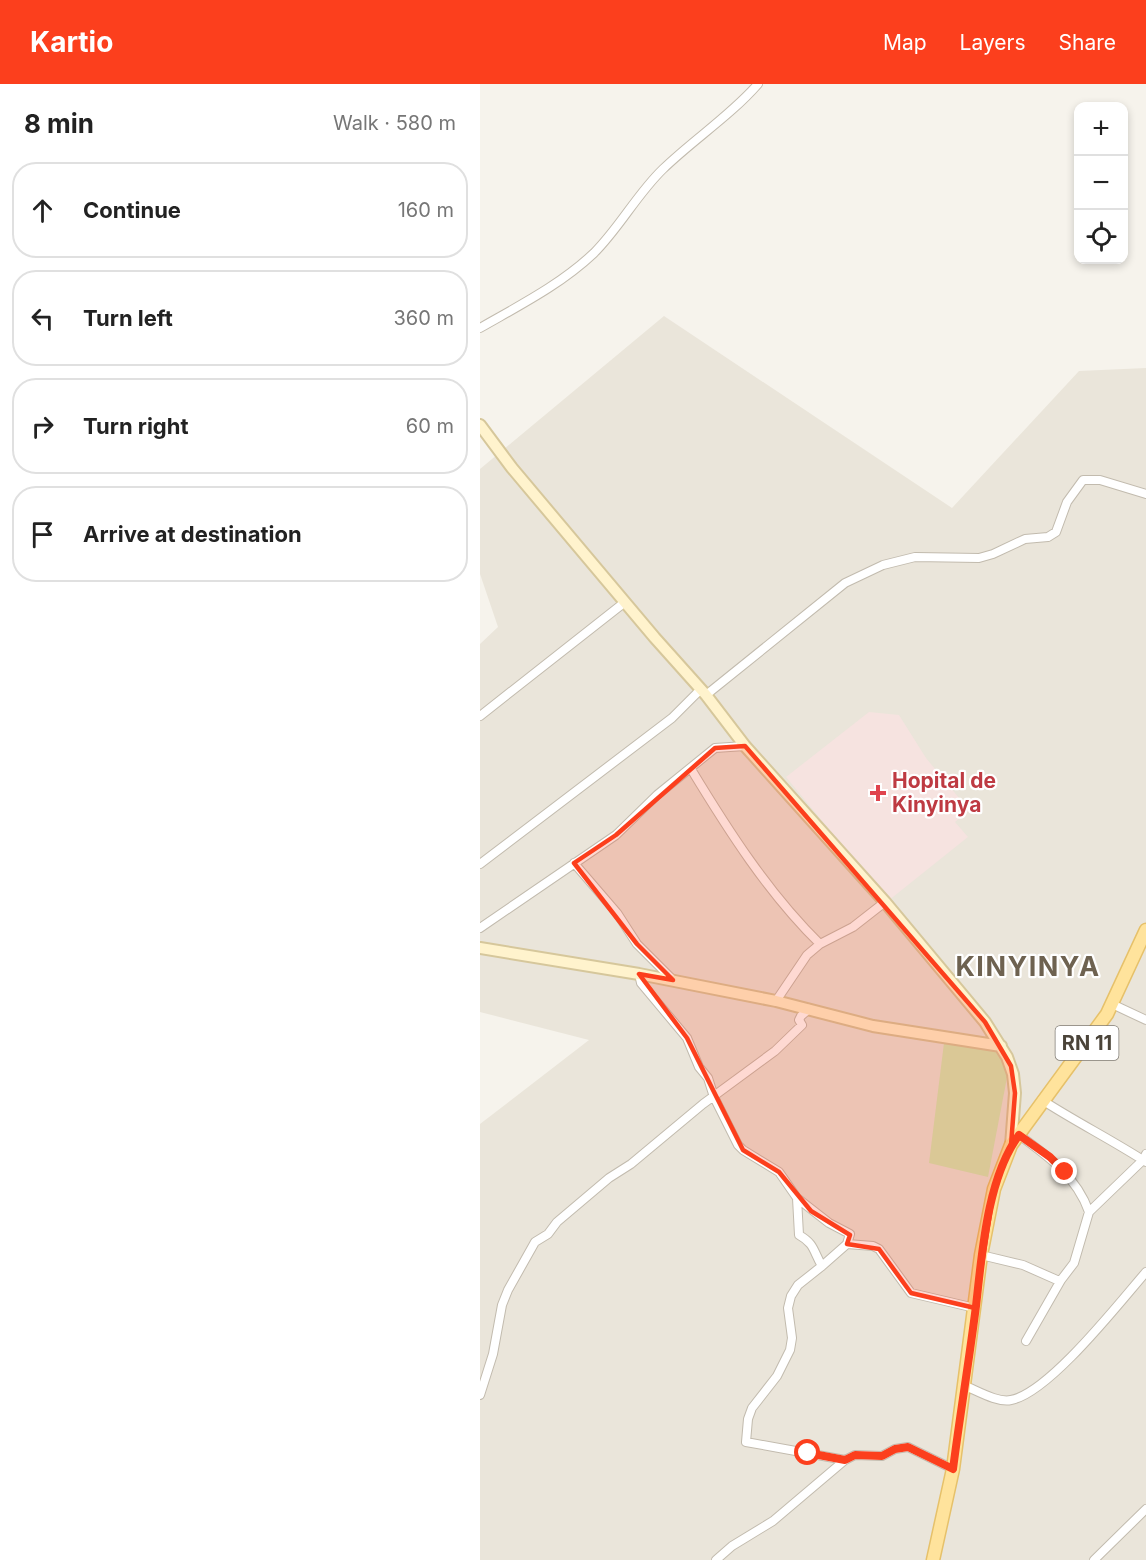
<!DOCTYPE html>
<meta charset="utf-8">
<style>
body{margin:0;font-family:Inter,sans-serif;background:#f2f2f2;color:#222}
.controls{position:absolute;right:18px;top:18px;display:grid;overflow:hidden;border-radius:12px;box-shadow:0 3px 9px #0003}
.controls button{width:54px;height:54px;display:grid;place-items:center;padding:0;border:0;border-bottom:2px solid #e0e0e0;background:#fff;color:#222;font:30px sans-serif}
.stop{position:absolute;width:18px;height:18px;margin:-14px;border:4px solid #fc3f1d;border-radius:50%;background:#fff}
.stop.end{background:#fc3f1d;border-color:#fff;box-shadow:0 2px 6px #0008}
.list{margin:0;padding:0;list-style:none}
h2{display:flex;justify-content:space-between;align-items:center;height:78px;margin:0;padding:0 24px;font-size:26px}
h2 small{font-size:20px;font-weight:400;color:#767676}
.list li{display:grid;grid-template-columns:39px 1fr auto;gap:18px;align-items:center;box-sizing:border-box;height:96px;margin:0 12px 12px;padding:0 12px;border:2px solid #e0e0e0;border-radius:24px}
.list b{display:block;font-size:22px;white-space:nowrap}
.list em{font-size:20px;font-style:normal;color:#767676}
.icon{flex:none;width:33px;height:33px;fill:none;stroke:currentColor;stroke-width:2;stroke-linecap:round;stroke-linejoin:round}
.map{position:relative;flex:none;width:666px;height:1476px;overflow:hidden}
header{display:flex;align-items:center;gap:36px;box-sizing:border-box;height:84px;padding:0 30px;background:#fc3f1d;color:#fff}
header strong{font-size:28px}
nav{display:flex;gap:33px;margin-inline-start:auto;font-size:21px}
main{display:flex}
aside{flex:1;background:#fff}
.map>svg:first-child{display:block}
.residential{fill:#eae5da}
.medical{fill:#f6e3e0}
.green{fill:#d2eab5}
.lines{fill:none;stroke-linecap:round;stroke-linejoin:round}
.minor-casing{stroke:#c2bbae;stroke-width:10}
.secondary-casing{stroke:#d6c79b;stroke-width:14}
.primary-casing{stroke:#e6c16a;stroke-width:15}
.minor{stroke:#fff;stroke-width:8}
.secondary{stroke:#fff3cd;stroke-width:10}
.primary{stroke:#ffe39c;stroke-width:12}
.route{stroke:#fc3f1d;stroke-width:8}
.marked{fill:#fc3f1d;fill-opacity:0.2;stroke:#fc3f1d;stroke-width:4.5;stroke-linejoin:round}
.health-dot{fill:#e0444e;stroke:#fff;stroke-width:2}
.labels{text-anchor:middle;stroke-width:4.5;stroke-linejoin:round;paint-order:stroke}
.shield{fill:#fff;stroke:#817c74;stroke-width:1.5}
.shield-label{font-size:20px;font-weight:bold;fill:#4b4439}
.health-label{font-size:21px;font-weight:bold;fill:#be3a42;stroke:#fff;text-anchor:start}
.district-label{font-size:27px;font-weight:bold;letter-spacing:1.5px;fill:#6e6250;stroke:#fff}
</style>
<header>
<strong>Kartio</strong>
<nav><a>Map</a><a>Layers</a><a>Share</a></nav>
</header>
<main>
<aside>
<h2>8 min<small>Walk · 580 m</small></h2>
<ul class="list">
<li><svg class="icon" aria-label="ahead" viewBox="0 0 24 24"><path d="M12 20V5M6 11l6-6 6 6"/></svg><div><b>Continue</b></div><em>160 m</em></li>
<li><svg class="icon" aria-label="left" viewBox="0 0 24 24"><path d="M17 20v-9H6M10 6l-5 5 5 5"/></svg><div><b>Turn left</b></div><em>360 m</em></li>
<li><svg class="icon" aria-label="right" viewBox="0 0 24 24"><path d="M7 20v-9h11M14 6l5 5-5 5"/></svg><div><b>Turn right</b></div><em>60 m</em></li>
<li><svg class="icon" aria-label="arrive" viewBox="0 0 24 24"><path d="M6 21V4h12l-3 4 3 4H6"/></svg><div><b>Arrive at destination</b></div></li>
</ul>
</aside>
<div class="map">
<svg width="666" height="1476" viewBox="0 0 666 1476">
<rect width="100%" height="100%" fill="#f6f3ec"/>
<path class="residential" d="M184,232L472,424L599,287L666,284V1476H0V1040L109,956L0,928V560L18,543L0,490V385Z"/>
<path class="medical" d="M389,628L419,631L446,674L489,726L475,738L488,753L408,817L306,693Z"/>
<path class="green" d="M464,959L519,967L529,983L508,1093L449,1079Z"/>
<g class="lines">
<defs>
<path id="minor" d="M0,244C40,221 80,201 114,169C140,143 157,110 183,85C214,55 250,32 278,0
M226,611L365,499L403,481L435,473L499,474L513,470L545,455L568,453L576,448L587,418L603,396H620L666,410
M0,632L145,518
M211,685C248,746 288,809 340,860
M94,779L137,829L157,860L193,896
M0,780L192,634L221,605
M0,844L136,751L177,711L235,664L265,662
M159,890L161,899L207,954L219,983L228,994L234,1013L258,1061L263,1066L299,1088L317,1114L319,1151C335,1160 333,1167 342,1182L318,1201L311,1212L308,1224L312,1254L310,1266L297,1292L272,1324L268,1335L266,1358L365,1376
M296,917L327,871L340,860L373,843L405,818
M632,920L666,936
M562,1016C596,1038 632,1056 666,1078
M539,1051C568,1072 597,1093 609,1128
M317,1114L349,1139L370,1150L367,1160L342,1182
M367,1160L393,1162L399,1165L431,1209L495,1224
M501,1171L543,1181L577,1196H581L594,1179L609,1128L663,1076L666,1070
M546,1257L581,1196
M483,1301C496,1306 517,1319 531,1316C569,1309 639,1219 666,1188
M0,1311L13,1270L22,1221L28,1206L55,1158L68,1150L77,1138L129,1094L151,1080L223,1020L295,967L322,941L319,936L321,932L329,925
M236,1476L252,1462L293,1437L365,1376L375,1371L402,1372L415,1365L428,1363L473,1385
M614,1476L666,1425"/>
<path id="secondary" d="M0,341L32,384L175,554L226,611L265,662L405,818L505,938L527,973L533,990L535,1009L531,1061
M0,864L159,890L296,917L393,942L521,962"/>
<path id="primary" d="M453,1476L473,1385L501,1171L514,1105L531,1061L627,930L666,846"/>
</defs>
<use href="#minor" class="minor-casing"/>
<use href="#secondary" class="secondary-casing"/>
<use href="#primary" class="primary-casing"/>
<use href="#minor" class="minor"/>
<use href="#secondary" class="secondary"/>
<use href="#primary" class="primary"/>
</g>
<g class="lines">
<path class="route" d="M328,1369L365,1376L375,1371L402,1372L415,1365L428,1363L473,1385C480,1331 489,1277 496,1222C502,1170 507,1094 539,1051L570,1073L585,1088"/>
</g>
<path class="marked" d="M265,662L505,938L531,982L535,1009L531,1061L514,1105L495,1224L431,1209L399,1165L367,1160L370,1151L331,1127L299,1088L263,1066L207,954L159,890L193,896L157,860L94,779L136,751L235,664Z"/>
<path class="health-dot" d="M395 700h6v6h6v6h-6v6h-6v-6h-6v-6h6z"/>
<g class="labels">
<rect class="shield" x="575.5" y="942" width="63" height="34" rx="4.5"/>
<g class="shield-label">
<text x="607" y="966">RN 11</text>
</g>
<g class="health-label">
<text x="412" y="704">Hopital de<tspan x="412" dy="24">Kinyinya</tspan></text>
</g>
<g class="district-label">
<text x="548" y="892">KINYINYA</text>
</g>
</g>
</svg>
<div class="controls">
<button>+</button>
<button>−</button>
<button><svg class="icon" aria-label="locate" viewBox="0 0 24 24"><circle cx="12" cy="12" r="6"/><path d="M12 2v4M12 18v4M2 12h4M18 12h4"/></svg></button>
</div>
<div class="stop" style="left:328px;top:1369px"></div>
<div class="stop end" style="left:585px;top:1088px"></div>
</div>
</main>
